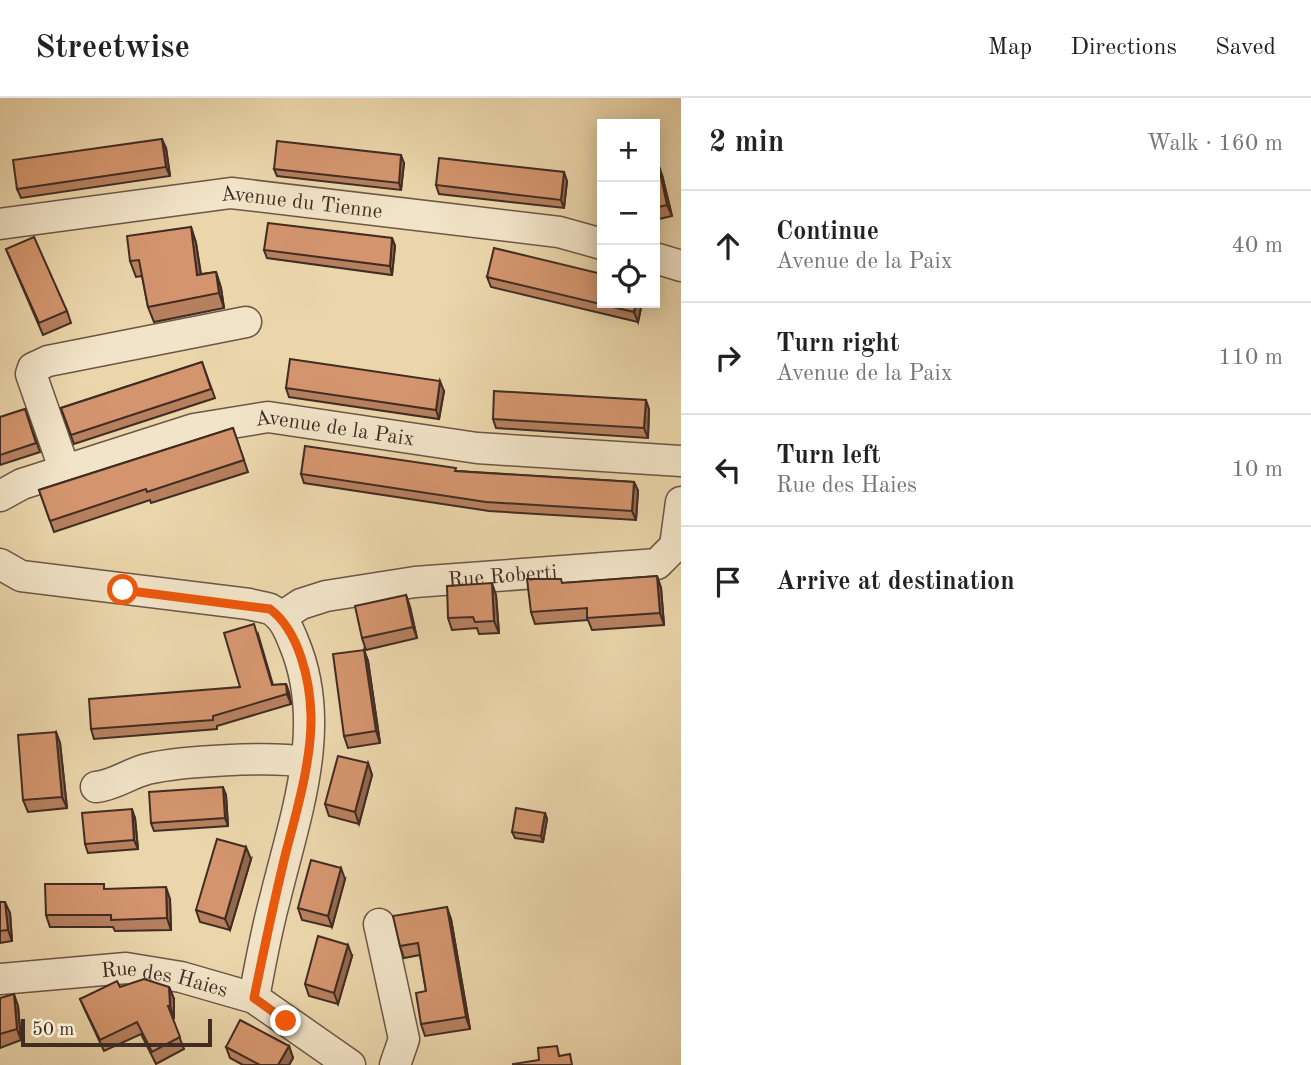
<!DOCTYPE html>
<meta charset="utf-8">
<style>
body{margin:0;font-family:"Old Standard TT",serif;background:#f6f6f6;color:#222}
.controls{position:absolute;right:21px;top:21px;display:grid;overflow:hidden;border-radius:0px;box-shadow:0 4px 18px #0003}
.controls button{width:63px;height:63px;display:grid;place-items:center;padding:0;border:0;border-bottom:2px solid #e0e0e0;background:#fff;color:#222;font:35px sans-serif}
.scale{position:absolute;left:21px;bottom:18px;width:191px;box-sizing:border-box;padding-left:7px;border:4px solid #412c24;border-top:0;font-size:19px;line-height:24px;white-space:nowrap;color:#412c24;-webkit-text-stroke:5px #f2e4c8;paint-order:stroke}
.stop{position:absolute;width:21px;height:21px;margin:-16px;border:5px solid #ea580c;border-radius:50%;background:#fff}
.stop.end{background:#ea580c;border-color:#fff;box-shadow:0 2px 7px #0008}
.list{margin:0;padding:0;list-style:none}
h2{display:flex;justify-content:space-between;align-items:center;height:91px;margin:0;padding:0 28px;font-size:30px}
h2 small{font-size:23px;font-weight:400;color:#767676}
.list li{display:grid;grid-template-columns:46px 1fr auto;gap:21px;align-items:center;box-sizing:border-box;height:112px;padding:0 28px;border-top:2px solid #e0e0e0}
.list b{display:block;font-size:26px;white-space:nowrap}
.list p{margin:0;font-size:23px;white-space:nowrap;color:#767676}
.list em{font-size:23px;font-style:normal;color:#767676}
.icon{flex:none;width:38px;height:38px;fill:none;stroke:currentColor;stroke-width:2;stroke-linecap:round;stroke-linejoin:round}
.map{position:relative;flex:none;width:681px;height:967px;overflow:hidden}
header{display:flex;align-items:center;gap:42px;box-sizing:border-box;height:98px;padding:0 35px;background:#fff;border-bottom:2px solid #e0e0e0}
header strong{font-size:33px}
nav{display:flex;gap:38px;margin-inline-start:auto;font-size:24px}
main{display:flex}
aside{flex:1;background:#fff}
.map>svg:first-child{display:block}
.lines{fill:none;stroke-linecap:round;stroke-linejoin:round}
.minor-casing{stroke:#6c5646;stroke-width:33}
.minor{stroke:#f2e4c8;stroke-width:30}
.wall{fill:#b6805f;stroke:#412c24;stroke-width:2}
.shaded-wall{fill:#94684d;stroke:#412c24;stroke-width:2}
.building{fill:#d4956e;stroke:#412c24;stroke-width:2}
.route{stroke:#ea580c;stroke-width:9}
.labels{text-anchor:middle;stroke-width:5;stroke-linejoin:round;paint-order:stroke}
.street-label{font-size:21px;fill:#412c24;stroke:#f2e4c8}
</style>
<header>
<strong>Streetwise</strong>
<nav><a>Map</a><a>Directions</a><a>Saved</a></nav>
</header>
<main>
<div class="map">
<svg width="681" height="967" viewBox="0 0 681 967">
<rect width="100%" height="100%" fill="#ebd6ab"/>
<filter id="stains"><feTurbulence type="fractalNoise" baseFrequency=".00286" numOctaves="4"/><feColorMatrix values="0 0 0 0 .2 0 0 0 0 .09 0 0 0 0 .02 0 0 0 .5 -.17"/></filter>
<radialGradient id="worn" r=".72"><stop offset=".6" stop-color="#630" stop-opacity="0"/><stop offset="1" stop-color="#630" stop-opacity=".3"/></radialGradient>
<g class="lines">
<defs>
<g id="minor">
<path id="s1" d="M0,126L231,95L559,134L602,146"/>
<path d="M655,160L681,168"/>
<path d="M65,373L31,276L33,270L48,263L246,224"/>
<path id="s2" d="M0,398L22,386L194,331L268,319L477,350L681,363"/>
<path d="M0,466L21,478L249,506C255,508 264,509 270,511C283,518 289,532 294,545C329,628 295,718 275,801C266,834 260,867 254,900"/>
<path id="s3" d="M281,519L301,506L326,498L415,484L657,466L675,448L681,404"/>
<path d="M96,689C115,687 128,676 147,671C181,663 271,658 305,664"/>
<path d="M379,826L404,941L395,967"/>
<path id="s4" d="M0,881L126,870L181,879L254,900L350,967"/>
</g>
</defs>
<use href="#minor" class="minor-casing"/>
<use href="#minor" class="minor"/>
</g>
<path class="wall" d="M166,50L170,78L21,100L17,91Z
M404,65L401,92L277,78L274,71Z
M655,66L662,77L672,118L655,122Z
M567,83L564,110L439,96L436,87Z
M191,129L196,145L201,176L216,174L221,190L224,210L154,224L148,209L142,178L136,179L130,163Z
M392,140L395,148L392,177L267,160L264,152Z
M6,151L67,213L71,225L43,237Z
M487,179L602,205H642L638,224L491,189Z
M202,264L215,300L74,346L61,310Z
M286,290L444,293L439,321L289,299Z
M25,311L40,354L0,367V319Z
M649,311L648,340L496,330L493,321Z
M233,330L248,374L151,405L150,402L54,434L39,392Z
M457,373L634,384L638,393L636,422L489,413L304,385L301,376Z
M657,478L661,490L664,527L592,532L588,522L535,526L531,514L563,485Z
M406,497L410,509L417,540L366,552L362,540Z
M496,497L499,535L479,536L477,530L452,532L448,520Z
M258,536L273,587L286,586L289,595L291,606L217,628V631L94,641L91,631L240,589Z
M364,552L368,563L380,645L348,650L344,638Z
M56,634L60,645L67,710L28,714L23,702Z
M368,665L372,677L359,726L329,718L325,706Z
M226,697L228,728L154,733L151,725Z
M545,715L547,721L543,744L515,740L512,734Z
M135,720L138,751L88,755L85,746Z
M251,761L230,832L200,824L196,812Z
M345,781L332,829L302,822L298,810Z
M106,791L170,801L171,832L115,833L113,829H50L46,817Z
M0,804L10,815L12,843L0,845Z
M451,821L470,931L425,938L421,926L426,893L420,857L404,860L400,848Z
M352,858L338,906L309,898L305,886Z
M120,889H169L174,901V920H172L184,951L156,966L141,936L104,953L85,912L80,901Z
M0,900L18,908L21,942L0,950Z
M289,948L293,960L289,967H243L230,960L226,949Z"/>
<path class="shaded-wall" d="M162,41L166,50L170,78L166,69Z
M401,57L404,65L401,92L399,85Z
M658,65L662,77L672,118L667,107Z
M564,74L567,83L564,110L561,102Z
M191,129L196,145L203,192L197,177Z
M392,140L395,148L392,177L390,168Z
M216,174L221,190L224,210L219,195Z
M636,205H642L638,224L634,214Z
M440,283L444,293L439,321L436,312Z
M646,302L649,311L648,340L644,330Z
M634,384L638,393L636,422L632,413Z
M657,478L661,490L664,527L660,515Z
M492,485L496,497L499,535L494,523Z
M406,497L410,509L417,540L413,529Z
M364,552L368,563L380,645L376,633Z
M286,586L289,595L291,606L287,596Z
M56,634L60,645L67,710L62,699Z
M368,665L372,677L359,726L355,714Z
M223,689L226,697L228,728L225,720Z
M132,711L135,720L138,751L134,742Z
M545,715L547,721L543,744L541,738Z
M246,749L251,761L230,832L225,821Z
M341,770L345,781L332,829L328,818Z
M166,789L170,801L171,832L167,820Z
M5,804L10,815L12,843L8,832Z
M447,809L451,821L470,931L466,919Z
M348,847L352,858L338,906L334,895Z
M169,889L174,901V920L170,908Z
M14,896L18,908L21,942L17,931Z
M289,948L293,960L289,967H278Z"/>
<path class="building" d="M162,41L166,69L17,91L13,62Z
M277,43L401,57L399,85L274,71Z
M439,60L564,74L561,102L436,87Z
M658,65L667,107L655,110V66Z
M268,125L392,140L390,168L264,152Z
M191,129L197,177L216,174L219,195L148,209L139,162L130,163L127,138Z
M34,139L67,213L39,225L6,151Z
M494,150L602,176V205H636L634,214L487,179Z
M290,261L440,283L436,312L286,290Z
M202,264L211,291L71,337L61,310Z
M494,293L646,302L644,330L493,321Z
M25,311L36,345L0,357V319Z
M233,330L244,362L147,394L146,391L50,423L39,392Z
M305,348L456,370L455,373L634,384L632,413L486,404L301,376Z
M657,478L660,515L587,520V510L531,514L527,481H561L562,485Z
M492,485L494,523L475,524L473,519L448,520L447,488Z
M406,497L413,529L362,540L355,508Z
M254,526L272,587L286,586L287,596L213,618V622L91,631L89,601L240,589L224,535Z
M364,552L376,633L344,638L333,556Z
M56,634L62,699L23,702L18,637Z
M338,658L368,665L355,714L325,706Z
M223,689L225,720L151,725L149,694Z
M516,710L545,715L541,738L512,734Z
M132,711L134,742L85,746L82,715Z
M217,741L246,749L225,821L196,812Z
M311,762L341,770L328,818L298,810Z
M45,786H104V791L166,789L167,820L111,822V817H46Z
M0,804H5L8,832L0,833Z
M447,809L466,919L421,926L416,895L426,893L418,845L400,848L393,818Z
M318,838L348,847L334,895L305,886Z
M144,881L169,889L170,908H168L180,939L152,954L137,924L100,942L80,901L117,883L120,889Z
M14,896L17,931L0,936V900Z
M240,922L289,948L278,967H260L226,949Z
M557,948L559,958L570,956L572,967H513V966L539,962L538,950Z"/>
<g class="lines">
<path class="route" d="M123,492L270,511C299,533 310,582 311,617C312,661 297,712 286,754C274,803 264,851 254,900L286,923"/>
</g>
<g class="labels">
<g class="street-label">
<text dy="7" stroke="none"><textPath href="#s1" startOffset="304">Avenue du Tienne</textPath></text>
<text dy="7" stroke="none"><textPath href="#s2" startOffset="348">Avenue de la Paix</textPath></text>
<text dy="7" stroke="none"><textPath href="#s3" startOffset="228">Rue Roberti</textPath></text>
<text dy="7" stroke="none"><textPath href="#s4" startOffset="166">Rue des Haies</textPath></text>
</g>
</g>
<rect width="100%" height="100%" filter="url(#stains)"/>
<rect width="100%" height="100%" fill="url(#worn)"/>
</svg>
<div class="controls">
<button>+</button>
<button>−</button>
<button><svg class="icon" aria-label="locate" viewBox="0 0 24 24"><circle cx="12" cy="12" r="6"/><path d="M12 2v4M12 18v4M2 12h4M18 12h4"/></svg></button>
</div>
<div class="scale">50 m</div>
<div class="stop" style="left:123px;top:492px"></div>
<div class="stop end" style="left:286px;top:923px"></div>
</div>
<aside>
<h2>2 min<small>Walk · 160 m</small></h2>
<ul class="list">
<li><svg class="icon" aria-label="ahead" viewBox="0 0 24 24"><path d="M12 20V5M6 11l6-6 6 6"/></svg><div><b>Continue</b><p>Avenue de la Paix</p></div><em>40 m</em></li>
<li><svg class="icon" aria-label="right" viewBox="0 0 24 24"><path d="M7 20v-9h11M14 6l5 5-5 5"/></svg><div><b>Turn right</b><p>Avenue de la Paix</p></div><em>110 m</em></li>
<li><svg class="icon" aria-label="left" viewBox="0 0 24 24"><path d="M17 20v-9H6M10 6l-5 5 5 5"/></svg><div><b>Turn left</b><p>Rue des Haies</p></div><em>10 m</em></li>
<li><svg class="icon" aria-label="arrive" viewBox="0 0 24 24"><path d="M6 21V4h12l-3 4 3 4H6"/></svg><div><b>Arrive at destination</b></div></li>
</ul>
</aside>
</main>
